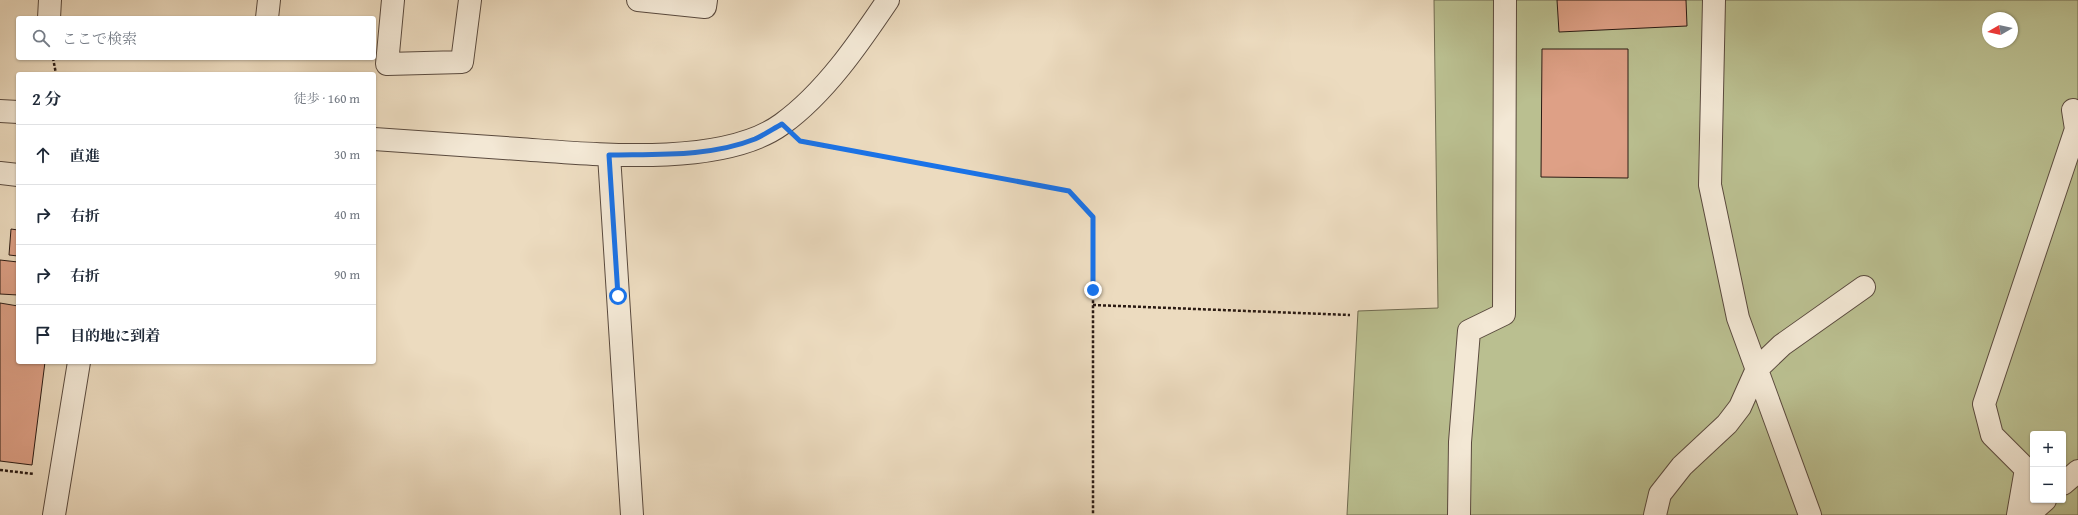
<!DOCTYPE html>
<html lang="ja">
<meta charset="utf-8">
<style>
body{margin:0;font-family:"Gentium Book Plus","Noto Serif JP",serif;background:#f2f2f3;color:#1f2937}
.controls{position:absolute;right:12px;bottom:12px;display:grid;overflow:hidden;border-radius:4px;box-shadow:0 1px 3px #0004}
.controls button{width:36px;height:36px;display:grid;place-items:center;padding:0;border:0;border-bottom:1px solid #e0e1e3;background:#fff;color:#1f2937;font:20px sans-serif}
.compass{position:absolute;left:1982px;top:12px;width:36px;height:36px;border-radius:50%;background:#fff;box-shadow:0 1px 3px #0004;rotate:261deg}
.stop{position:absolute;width:12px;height:12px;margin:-9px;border:3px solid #1a73e8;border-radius:50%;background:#fff}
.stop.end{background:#1a73e8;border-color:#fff;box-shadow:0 1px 4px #0008}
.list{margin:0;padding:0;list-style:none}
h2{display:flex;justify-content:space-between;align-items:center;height:52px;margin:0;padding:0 16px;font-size:17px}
h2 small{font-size:13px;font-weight:400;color:#747a83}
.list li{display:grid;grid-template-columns:26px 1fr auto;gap:12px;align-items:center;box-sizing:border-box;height:60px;padding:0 16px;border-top:1px solid #e0e1e3}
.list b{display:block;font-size:15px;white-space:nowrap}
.list em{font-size:13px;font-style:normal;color:#747a83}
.icon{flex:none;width:22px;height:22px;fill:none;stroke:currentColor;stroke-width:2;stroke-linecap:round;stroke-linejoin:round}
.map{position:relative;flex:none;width:2078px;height:515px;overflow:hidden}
.search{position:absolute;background:#fff;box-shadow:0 1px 3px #0004;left:16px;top:16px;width:360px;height:44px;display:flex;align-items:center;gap:10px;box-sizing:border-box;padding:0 14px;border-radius:4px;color:#747a83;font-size:15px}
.panel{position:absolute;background:#fff;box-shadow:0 1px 3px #0004;left:16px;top:72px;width:360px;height:292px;border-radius:4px}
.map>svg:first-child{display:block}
.green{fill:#babf90;stroke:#726c52;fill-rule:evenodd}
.building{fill:#dea086;stroke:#2a1a13}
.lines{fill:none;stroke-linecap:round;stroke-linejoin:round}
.minor-casing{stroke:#5a4a3e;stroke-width:24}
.path{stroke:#2a1a13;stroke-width:2.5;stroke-dasharray:3 2;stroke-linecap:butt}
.minor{stroke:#f3e8d5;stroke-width:22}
.route{stroke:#1a73e8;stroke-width:5}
</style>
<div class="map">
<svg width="2078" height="515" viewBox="0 0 2078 515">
<rect width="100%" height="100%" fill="#ecdbbf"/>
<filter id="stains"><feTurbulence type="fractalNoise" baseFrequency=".005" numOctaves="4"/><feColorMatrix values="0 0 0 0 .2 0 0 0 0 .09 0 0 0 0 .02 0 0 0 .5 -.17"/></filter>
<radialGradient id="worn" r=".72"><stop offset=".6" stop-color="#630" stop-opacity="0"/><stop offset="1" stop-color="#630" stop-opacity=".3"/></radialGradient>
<path class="green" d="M1434,0H2078V515H1347L1358,311L1438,308ZM1988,18H2012V42H1988ZM2033,434H2063V500H2033Z"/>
<path class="building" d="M1557,0H1686L1687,26L1559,32Z
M1542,49H1628V178L1541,177Z
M11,229L18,230V256L9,255Z
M0,260L18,262V295L0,294Z
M0,303L18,306V362H45L32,465L0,461Z"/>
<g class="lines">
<defs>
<path id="minor" d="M393,0L387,64L462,62L470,0
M638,0L705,7L706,0
M1714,0L1710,185L1738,318L1810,515
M49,18L50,0
M267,18L269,0
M0,111L18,112
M374,139C422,142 471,146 519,149C591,154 722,168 782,124C825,93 859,43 888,0
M609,155L632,515
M0,173L18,175
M2063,484L2078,471
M54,515L79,362
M1459,515L1460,442L1469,331L1504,314L1505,0
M1655,515L1660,494L1682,466L1727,424L1740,407L1757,369L1782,345L1864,287
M2018,515L2026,469L1992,435L1984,404L2076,129L2073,110
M2028,515L2045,500"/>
</defs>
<use href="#minor" class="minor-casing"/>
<path class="path" d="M53,58L56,74
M802,142L1069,191L1093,217V515
M1093,305L1350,315
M0,470L34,474"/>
<use href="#minor" class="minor"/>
</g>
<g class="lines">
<path class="route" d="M618,296L609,155C657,154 710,157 755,139C764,135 773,129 782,124L800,141L1069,191L1093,217V290"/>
</g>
<rect width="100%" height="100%" filter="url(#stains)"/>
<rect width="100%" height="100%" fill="url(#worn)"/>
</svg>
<div class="controls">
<button>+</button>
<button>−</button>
</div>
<svg class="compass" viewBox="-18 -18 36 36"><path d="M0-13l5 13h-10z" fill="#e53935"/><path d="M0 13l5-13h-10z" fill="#747a83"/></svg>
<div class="stop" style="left:618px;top:296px"></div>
<div class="stop end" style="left:1093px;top:290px"></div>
<div class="search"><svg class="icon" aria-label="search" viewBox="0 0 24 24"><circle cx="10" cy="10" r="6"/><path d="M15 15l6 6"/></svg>ここで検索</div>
<section class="panel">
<h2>2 分<small>徒歩 · 160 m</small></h2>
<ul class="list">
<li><svg class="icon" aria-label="ahead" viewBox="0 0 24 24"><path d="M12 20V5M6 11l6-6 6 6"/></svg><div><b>直進</b></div><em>30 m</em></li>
<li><svg class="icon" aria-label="right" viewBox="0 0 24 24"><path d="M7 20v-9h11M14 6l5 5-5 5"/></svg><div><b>右折</b></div><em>40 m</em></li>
<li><svg class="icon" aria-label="right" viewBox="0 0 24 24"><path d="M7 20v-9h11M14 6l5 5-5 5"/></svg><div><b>右折</b></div><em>90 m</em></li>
<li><svg class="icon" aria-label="arrive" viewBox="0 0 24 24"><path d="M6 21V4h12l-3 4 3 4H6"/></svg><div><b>目的地に到着</b></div></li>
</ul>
</section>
</div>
